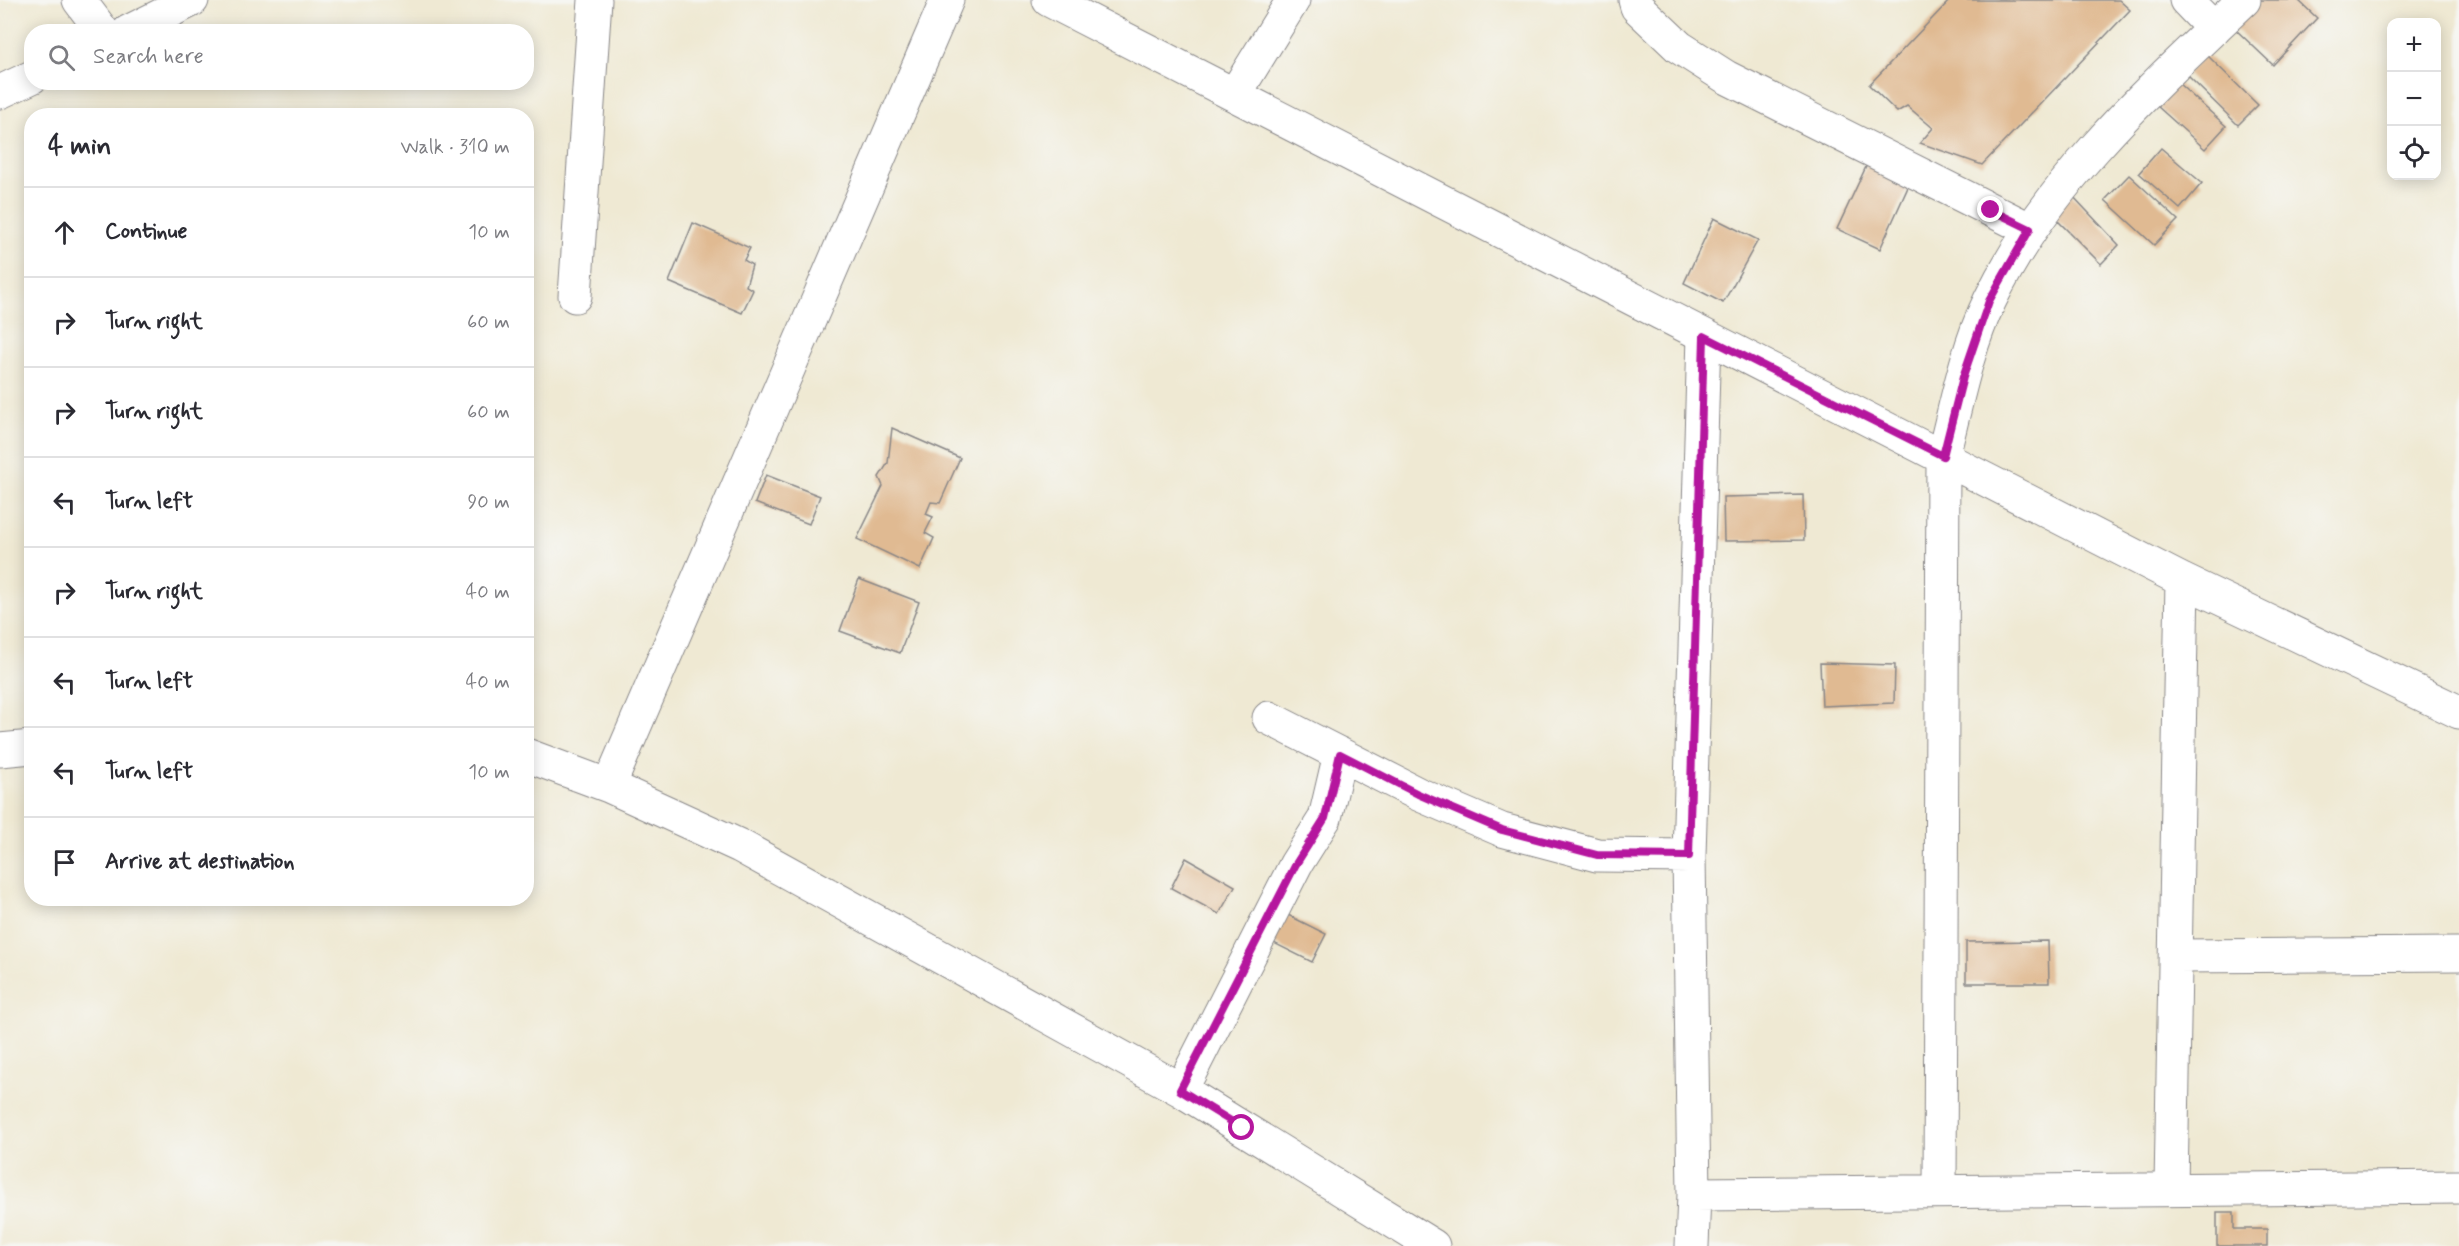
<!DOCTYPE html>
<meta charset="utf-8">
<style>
body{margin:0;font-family:Mynerve,sans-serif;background:#f7f7f7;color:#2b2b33}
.controls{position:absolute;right:18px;top:18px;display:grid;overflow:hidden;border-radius:12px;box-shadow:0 3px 15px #0003}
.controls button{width:54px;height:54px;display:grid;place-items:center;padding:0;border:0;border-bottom:2px solid #e1e1e2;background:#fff;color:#2b2b33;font:30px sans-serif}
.stop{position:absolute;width:18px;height:18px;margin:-14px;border:4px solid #b5179e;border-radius:50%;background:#fff}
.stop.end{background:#b5179e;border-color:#fff;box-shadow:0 2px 6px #0008}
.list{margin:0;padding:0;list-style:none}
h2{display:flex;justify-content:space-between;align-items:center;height:78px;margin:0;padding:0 24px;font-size:26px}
h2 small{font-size:20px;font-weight:400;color:#7c7c81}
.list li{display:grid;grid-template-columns:39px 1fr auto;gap:18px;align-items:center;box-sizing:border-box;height:90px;padding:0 24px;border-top:2px solid #e1e1e2}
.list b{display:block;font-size:22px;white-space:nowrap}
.list em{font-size:20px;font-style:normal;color:#7c7c81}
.icon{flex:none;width:33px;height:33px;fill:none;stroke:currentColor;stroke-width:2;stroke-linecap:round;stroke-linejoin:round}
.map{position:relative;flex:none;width:2459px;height:1246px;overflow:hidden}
.search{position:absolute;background:#fff;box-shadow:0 3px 15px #0003;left:24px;top:24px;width:510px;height:66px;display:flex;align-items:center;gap:15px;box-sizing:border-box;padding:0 21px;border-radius:24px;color:#7c7c81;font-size:22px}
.panel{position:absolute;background:#fff;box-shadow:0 3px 15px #0003;left:24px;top:108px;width:510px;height:798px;border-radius:24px}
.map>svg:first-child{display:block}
.building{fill:#e0ba92}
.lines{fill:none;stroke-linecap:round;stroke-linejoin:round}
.minor-casing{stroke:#888687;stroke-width:35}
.minor{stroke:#fff;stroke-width:33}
.route{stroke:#b5179e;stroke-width:8}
</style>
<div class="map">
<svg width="2459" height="1246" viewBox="0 0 2459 1246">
<rect width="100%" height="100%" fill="#f6f6f2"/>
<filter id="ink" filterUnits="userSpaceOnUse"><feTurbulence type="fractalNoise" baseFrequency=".0167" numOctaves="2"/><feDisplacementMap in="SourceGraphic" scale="12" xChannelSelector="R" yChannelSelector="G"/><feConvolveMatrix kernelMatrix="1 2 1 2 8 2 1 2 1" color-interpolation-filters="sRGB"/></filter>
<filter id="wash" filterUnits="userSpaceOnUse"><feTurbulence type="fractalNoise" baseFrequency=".008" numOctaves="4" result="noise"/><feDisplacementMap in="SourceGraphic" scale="24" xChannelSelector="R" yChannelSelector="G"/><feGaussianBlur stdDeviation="1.35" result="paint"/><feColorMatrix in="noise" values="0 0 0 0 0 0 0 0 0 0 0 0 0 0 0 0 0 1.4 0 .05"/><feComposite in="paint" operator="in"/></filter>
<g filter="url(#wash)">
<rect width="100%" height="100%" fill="#efe9d3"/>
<g id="blocks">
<path class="building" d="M1950,0H2119L2130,10L1982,165L1920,143L1933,128L1907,106L1897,112L1869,85Z
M2261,0H2298L2317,18L2273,65L2234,28Z
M2206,54L2258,105L2238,125L2186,74Z
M2178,83L2226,126L2205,149L2157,106Z
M2161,148L2202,183L2180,209L2139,173Z
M1871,156L1913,176L1880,249L1837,229Z
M2129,175L2178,220L2154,245L2105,200Z
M2071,194L2119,245L2101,264L2051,214Z
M1714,218L1758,240L1723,303L1684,283Z
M693,223L750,248L744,260L752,265L746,286L753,290L742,313L669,282Z
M892,428L960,458L940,503L931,502L926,514L933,517L925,533L934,538L920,569L857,539L883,486L879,477L888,463Z
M766,475L820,496L809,524L755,503Z
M1803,495L1804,540L1724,541L1723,497Z
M859,579L919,602L900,653L840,631Z
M1820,663L1895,665L1894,703L1822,706Z
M1186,858L1235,886L1219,914L1171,888Z
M1276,909L1326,934L1312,962L1262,937Z
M2048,941L2049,983H1966V942Z
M2217,1212H2234V1229H2267V1246H2217Z"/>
</g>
</g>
<g filter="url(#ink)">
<use href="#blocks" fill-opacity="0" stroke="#888687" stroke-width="1.5"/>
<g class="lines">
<defs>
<path id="minor" d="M79,0L103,32
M1049,0L2182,580L2459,712
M1635,0L1637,7L1679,47L1726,77L2029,229
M2186,0L2214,29
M128,32L192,0
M0,92L32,77
M1235,94L1293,0
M575,296L595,0
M1269,718L1418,794L1502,830L1597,855L1689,856
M0,750L32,747
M526,755L609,786L740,846L1181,1090L1433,1246
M609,786L947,0
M2176,956L2459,954
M1181,1090L1296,864L1325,818L1340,754
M2171,1187L2182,580
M1940,1190L1943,456C1956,405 1967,347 1990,300C2047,182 2150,89 2244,0
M1694,1194L2459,1187
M1692,1246L1694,1194L1689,856L1704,336"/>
</defs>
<use href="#minor" class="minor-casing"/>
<use href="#minor" class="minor"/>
</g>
</g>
<g class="lines" filter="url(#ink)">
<path class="route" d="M1242,1128L1180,1090L1296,864L1325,818L1340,754L1418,794L1502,830L1597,855L1689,856L1704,336L1943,456L1963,377L1989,301L2030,229L1991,210"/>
</g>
</svg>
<div class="controls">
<button>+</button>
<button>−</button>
<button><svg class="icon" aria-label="locate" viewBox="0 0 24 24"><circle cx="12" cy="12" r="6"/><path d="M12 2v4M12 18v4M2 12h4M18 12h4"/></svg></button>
</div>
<div class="stop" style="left:1242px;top:1128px"></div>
<div class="stop end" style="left:1991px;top:210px"></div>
<div class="search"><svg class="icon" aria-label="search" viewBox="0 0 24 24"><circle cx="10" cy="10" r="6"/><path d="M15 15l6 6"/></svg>Search here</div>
<section class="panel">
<h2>4 min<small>Walk · 310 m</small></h2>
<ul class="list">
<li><svg class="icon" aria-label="ahead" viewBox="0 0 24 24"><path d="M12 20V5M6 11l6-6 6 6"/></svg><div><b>Continue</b></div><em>10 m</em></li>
<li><svg class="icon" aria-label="right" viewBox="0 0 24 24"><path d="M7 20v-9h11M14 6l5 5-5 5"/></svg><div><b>Turn right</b></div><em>60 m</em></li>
<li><svg class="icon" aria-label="right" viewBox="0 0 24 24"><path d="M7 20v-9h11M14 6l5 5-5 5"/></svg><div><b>Turn right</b></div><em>60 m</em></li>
<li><svg class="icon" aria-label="left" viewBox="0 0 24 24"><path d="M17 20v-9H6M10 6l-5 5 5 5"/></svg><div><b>Turn left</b></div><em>90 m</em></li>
<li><svg class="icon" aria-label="right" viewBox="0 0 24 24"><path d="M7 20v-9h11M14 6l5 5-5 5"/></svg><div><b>Turn right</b></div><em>40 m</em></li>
<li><svg class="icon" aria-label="left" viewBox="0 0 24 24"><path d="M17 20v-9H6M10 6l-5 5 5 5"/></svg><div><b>Turn left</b></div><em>40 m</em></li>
<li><svg class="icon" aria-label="left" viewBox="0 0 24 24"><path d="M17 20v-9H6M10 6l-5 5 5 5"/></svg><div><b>Turn left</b></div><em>10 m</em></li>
<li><svg class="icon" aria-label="arrive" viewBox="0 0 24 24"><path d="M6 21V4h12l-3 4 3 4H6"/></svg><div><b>Arrive at destination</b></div></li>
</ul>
</section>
</div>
